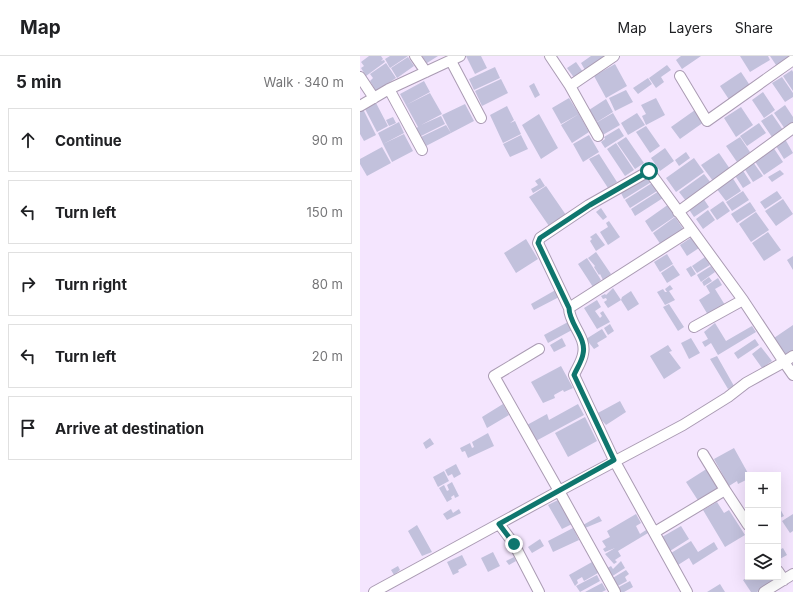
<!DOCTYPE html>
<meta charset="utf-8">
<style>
body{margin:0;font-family:Inter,sans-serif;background:#f2f2f2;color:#202124}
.controls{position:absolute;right:12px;bottom:12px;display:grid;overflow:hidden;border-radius:0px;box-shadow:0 4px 16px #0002}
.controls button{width:36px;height:36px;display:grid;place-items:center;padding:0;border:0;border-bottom:1px solid #e0e0e0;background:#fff;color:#202124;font:20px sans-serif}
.stop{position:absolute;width:12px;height:12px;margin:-9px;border:3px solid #0f766e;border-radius:50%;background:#fff}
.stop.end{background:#0f766e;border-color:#fff;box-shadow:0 1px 4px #0008}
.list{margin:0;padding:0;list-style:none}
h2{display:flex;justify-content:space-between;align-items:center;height:52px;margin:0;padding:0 16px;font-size:17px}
h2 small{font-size:13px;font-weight:400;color:#757577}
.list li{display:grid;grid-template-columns:26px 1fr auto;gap:12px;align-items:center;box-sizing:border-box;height:64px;margin:0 8px 8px;padding:0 8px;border:1px solid #e0e0e0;border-radius:0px}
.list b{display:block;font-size:15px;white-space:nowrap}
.list em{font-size:13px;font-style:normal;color:#757577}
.icon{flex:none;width:22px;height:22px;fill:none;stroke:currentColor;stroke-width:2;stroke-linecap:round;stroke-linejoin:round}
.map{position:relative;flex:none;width:433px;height:536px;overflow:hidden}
header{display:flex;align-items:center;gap:24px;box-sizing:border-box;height:56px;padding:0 20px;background:#fff;border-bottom:1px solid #e0e0e0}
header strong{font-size:19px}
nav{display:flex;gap:22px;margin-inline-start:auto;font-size:14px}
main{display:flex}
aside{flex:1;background:#fff}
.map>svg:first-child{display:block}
.building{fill:#c2c1dc}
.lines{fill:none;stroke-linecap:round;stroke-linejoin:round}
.minor-casing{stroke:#aa9bb3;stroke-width:12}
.minor{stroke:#fff;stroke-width:10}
.route{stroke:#0f766e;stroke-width:5}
</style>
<header>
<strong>Map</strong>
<nav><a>Map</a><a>Layers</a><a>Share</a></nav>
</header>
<main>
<aside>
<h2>5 min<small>Walk · 340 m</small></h2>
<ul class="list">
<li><svg class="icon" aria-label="ahead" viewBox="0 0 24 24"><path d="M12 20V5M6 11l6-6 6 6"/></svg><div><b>Continue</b></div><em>90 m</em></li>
<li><svg class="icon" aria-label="left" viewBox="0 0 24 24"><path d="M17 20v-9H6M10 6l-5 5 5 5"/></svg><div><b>Turn left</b></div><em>150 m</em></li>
<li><svg class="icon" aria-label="right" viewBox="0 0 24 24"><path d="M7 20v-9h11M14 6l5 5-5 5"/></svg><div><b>Turn right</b></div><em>80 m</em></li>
<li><svg class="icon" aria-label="left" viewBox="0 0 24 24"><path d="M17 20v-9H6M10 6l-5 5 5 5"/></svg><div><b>Turn left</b></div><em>20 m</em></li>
<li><svg class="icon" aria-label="arrive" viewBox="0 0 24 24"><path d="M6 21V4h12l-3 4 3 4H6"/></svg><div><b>Arrive at destination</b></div></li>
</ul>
</aside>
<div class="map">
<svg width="433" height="536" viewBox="0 0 433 536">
<rect width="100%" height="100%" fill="#f4e5fe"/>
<path class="building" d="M9,0H21L23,3L21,5L24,4L25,6L6,20L1,12L4,10L1,6Z
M30,0H48L30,12L25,3Z
M62,0H78L67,7Z
M106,0H121L127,12L115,18Z
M231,0H246L225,14L221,7Z
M321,0H341L322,13L316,4Z
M380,0H408L410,4L390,16Z
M410,0H433L418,12Z
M48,1L54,10L37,22L31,12Z
M216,6L223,16L215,23L207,12Z
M26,7L36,22L16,35L10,25L13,22L10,18Z
M255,8L261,19L244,28L261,19L267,30L246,42L234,20Z
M307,9L311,14L301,21L304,26L296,32L289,22Z
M135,11L140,22L114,34L109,23Z
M432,14L433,16V35L423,20Z
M381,16L391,31L370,45L360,30Z
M422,21L433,37V41L425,46L412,27Z
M288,22L292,28L278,38L273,32Z
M141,23L148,37L122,50L115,35Z
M64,25L70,36L46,49L40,38Z
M174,27L180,39L175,42L169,30Z
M266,34L273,46L255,55L249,42Z
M403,36L415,54L404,62L392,44Z
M70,37L82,58L61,69L81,60L85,68L59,81L55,73L58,71L46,49Z
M209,42L219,58L201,68L192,52Z
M296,42L305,59L286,69L282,60L286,58L281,49Z
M246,43L253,56L237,66L229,54Z
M15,45L28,70L17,76L4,51Z
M105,48L114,65L91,77L82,59Z
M425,49L433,61V67L425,73L414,57Z
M147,50L154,64L150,67L155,65L161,78L143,87L130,59Z
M381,51L393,69L376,81L364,62Z
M3,53L16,79L4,85L0,78V54Z
M335,54L344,66L320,83L311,71Z
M253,57L260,69L241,80L234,68Z
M277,57L285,69L268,79L261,67Z
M179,58L198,92L181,103L162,69Z
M219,58L229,76L212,87L201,69Z
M412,58L423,74L412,81L401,65Z
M33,61L36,67L29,70L26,64Z
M39,66L44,77L23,88L18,77Z
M399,67L406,77L387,90L380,80Z
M86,69L91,77L66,90L61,81Z
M286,70L300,90L290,97L276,76Z
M259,72L264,80L245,92L241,86L245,83L244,81Z
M44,78L53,95L32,106L23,88Z
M161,79L168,93L150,101L143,88Z
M229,79L239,96L223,106L213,88Z
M266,81L284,107L275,113L257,87Z
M380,81L390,96L377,106L366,90Z
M425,83L433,97L424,103L416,90Z
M256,87L274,114L265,120L247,93Z
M22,91L31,107L7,120L0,108V103Z
M413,91L423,106L404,119L394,104Z
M305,92L314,105L300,115L291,102Z
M326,96L330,102L319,110L315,104Z
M359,97L370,113L353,125L341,109Z
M239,98L257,126L248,132L229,103Z
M334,102L344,116L316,136L306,122Z
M393,106L403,120L393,126L384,112Z
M382,113L391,127L383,132L374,118Z
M420,114L424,118L412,126L408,121Z
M344,118L351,127L326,145L319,136Z
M289,120L293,125L264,143L261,137Z
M372,121L381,135L366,145L356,132Z
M180,122L185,130L173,137L171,133L178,129L175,125Z
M292,127L297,135L270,152L265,144Z
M186,130L206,159L189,170L169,141Z
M299,135L303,142L275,160L271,153Z
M383,135L389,144L372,155L366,146Z
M417,135L422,142L405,153L400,146Z
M343,142L349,151L334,161L328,152Z
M423,143L433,158L416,170L405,155Z
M363,145L370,155L357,164L350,154Z
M390,146L396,155L377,167L371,158Z
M309,148L317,159L292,176L285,165Z
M241,152L247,161L243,164L236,156Z
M348,154L355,164L343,173L336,163Z
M396,156L409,174L391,186L379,168Z
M315,161L324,174L301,189L293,177Z
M249,165L260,181L248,189L240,176L248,171L246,167Z
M408,176L421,194L404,205L392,187Z
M236,177L245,189L236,195L230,185L232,183L230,181Z
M332,181L339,192L327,200L320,189Z
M166,183L178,203L156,217L144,197Z
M236,196L251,218L243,224L240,218L239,219L234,211L235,210L228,202Z
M307,198L313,208L300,216L294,206Z
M433,200V214L427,204Z
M345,201L350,209L337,217L332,210Z
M227,202L241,224L233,231L218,208Z
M313,209L320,219L307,227L301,217Z
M331,210L336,218L331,221L326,213Z
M351,210L355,216L341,226L337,219Z
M349,221L352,225L344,230L342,226Z
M358,222L362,229L355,233L365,249L348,259L339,244L350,237L346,230Z
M310,229L313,233L309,235L315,244L305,249L297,236L303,233L305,236H307L305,233Z
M199,232L203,239L174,254L171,248Z
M253,232L261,244L248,252L244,246L247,244L246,242L243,243L241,240L245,238L246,239Z
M271,235L279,248L268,255L261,244L262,241Z
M237,244L241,251L235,255L240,262L242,260L240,257L243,255L250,266L237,273L224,252Z
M309,248L324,271L318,275L303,251Z
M208,266L212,274L188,287L184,279Z
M355,267L366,285L392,270L396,276L358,299L351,287L345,291L342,286L348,283L344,276Z
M250,268L254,275L248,279L244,272Z
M433,269V295L425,300L414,282Z
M242,273L247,281L237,287L239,290L234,293L226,283Z
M202,282L206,290L194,296L190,289Z
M331,282L340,297L329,303L321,287Z
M395,283L399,289L378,303L374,297Z
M308,289L312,295L309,296L321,312L304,323L290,300Z
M401,291L412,305L402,312L392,298Z
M357,300L374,330L368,333L350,303Z
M201,310L213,332L204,336L203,334L194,339L195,342L183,347L171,326Z
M260,345L266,356L246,369L236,358Z
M143,348L149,359L127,372L122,361Z
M218,348L224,359L174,386L167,369L187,358L189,364Z
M225,361L237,385L208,401L195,377Z
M128,377L134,390L108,402L105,395L102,396L100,392L110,387L112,392L114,391L112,386Z
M70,382L74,388L66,393L63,387Z
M374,392L389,419L388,423L378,428L377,425L369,430L354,403Z
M96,408L101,418L94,422L92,418L88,420L85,414Z
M348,412L361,432L339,446L326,426Z
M84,415L89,425L78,431L73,421Z
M92,426L99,440L95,442L94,439L91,441L92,443L87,446L79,432L84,429L87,435L89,434L87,429Z
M198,444L212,468L202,473L188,449Z
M357,446L364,457L369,454L385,479L365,491L343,454Z
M418,449L424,460L418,463Z
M91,453L93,457L99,453L101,457L87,464L83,458Z
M276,458L281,467L276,470L280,478L286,474L288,477L258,495L261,500L255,504L257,506L254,508L245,498L255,492L245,496L243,493L246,491L242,485L250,481L247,475Z
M433,458V475L430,477L422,465Z
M239,460L242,465L225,472L223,469Z
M57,469L72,496L62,500L48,475Z
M321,470L329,483L310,495L302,481Z
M213,472L219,484L193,496L188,485Z
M180,483L184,490L172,497L168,491Z
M331,485L338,496L354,486L358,493L333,509L329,502L318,509L311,497Z
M423,492L427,499L418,504V493L419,494Z
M133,496L140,510L128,516L121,502Z
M102,499L107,509L98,514L99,516L93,519L87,506Z
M154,501L156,505L149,509L146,505Z
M261,505L265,512L251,521L246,513L251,510L253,513Z
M232,506L238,517L224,525L222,521L217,524L218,527L215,530L209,519Z
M38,510L40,514L34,519L31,514Z
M266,514L269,518L265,521L267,525L256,531L251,523Z
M237,519L240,525L220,536L216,530Z
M388,521H414L416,524L397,536H391L383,524Z
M270,525L273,531L264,536H259L257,532Z
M242,527L246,534L242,536H225Z
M360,528L365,536H347Z"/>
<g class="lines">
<defs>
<path id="minor" d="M55,0L66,16
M190,0L210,30
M91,5L121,62
M320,20L347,65L433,4
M0,21L14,42
M29,33L62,94
M0,50L29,33L100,0
M238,80L210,30L254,0
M318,156L433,72
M209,252L178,187L180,182L229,149L289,115L383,244L424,306L386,327L368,341L323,369L199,435L255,536
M334,271L383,244
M433,300L424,306L433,319
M343,398L365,434
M139,468L154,488L179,536
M295,476L365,434L388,469
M418,515L424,524
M14,536L199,435L134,320L179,293
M327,536L254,404L214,319C217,312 222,305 223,298C227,281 209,268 209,252L331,174
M404,536L433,518"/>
</defs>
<use href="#minor" class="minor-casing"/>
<use href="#minor" class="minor"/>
</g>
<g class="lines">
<path class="route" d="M154,488L139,468L254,404L214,319C217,312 222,305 223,298C227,282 209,268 209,252L178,187L180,182L230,149L289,115"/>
</g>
</svg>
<div class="controls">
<button>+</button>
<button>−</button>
<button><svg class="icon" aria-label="layers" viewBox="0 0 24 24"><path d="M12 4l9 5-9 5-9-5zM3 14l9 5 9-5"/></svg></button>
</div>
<div class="stop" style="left:289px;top:115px"></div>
<div class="stop end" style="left:154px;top:488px"></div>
</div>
</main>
